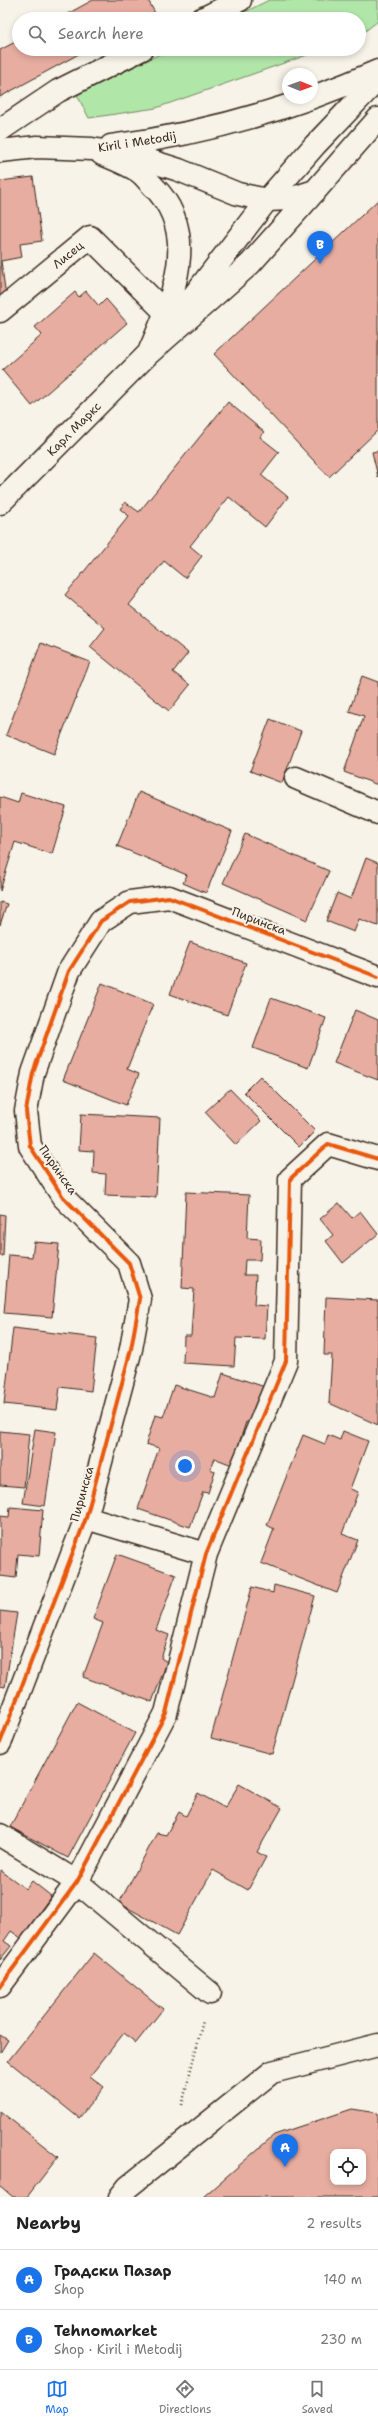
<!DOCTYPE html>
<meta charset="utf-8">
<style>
body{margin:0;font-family:"Shantell Sans",sans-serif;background:#f2f2f2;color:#222}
.controls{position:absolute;right:12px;bottom:12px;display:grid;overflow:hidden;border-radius:8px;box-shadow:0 2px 6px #0003}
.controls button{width:36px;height:36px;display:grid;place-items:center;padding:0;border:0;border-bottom:1px solid #e0e0e0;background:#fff;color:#222;font:20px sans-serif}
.compass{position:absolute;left:282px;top:68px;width:36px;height:36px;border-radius:50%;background:#fff;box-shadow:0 2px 6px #0003;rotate:91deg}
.you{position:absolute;left:185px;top:1466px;width:14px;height:14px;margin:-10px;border:3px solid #fff;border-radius:50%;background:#1a73e8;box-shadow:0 0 0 6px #1a73e833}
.badge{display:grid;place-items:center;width:26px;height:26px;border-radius:50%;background:#1a73e8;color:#fff;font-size:13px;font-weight:700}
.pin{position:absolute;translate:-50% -33px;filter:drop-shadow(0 1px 2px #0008)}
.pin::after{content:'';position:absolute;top:21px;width:14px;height:12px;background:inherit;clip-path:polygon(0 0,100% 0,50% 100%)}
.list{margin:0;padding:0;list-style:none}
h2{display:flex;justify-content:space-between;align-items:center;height:52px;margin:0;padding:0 16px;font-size:17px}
h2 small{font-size:13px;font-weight:400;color:#767676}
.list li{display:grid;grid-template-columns:26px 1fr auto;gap:12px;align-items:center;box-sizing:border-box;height:60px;padding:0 16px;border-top:1px solid #e0e0e0}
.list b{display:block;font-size:15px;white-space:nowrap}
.list p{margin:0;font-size:13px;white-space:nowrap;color:#767676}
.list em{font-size:13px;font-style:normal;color:#767676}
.icon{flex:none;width:22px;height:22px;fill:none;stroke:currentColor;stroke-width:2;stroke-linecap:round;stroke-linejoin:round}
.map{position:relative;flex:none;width:378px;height:2197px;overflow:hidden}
.search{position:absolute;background:#fff;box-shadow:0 2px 6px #0003;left:12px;right:12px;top:12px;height:44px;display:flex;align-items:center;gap:10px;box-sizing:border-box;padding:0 14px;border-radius:22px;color:#767676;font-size:15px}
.sheet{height:172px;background:#fff}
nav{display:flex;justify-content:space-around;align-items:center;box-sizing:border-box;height:56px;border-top:1px solid #e0e0e0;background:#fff;font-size:11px;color:#767676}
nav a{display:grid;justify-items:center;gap:2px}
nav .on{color:#1a73e8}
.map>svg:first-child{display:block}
.green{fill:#b1e6a9;stroke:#768864}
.building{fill:#e7ada1;stroke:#3b2a1e;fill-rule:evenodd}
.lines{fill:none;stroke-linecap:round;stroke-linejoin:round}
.street-casing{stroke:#3b2a1e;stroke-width:25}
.secondary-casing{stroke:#3b2a1e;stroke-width:25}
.path{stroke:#3b2a1e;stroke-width:2.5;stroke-dasharray:1 3;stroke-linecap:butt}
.street{stroke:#f7f3e8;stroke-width:22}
.secondary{stroke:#f7f3e8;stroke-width:22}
.cycleway-casing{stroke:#f7f3e8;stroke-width:6}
.cycleway{stroke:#e8590c;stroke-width:4}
.labels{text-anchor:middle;stroke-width:4;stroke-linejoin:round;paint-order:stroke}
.street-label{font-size:12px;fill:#3b2a1e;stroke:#f7f3e8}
</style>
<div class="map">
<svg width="378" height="2197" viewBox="0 0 378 2197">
<rect width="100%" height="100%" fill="#f7f3e8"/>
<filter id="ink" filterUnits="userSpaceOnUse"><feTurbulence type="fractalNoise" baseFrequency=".025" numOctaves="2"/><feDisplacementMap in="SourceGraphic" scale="8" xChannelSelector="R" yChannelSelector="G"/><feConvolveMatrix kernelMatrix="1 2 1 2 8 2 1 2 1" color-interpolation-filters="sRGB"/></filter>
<g filter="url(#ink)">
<path class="green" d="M269,0H378V21L359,36V19H231Z
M170,49H324L156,108L89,118L77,95Z"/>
<path class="building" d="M93,0H148L155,13L144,19H58Z
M19,40V49H88L0,97V50Z
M33,177L42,241L20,244L22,257L1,261L6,296L0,297V181Z
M378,200V430L329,477L214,354Z
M86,291L99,306L106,299L127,323L32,406L2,370L42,335L35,327L75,292L79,297Z
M228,402L264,432L260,437L279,452L261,475L288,497L265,527L229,497L190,546L202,556L185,578L164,561L129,605L188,653L173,672L190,685L169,711L90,647L105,628L65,595L129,516L120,509L125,502L139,512Z
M378,451V477L372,452Z
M41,643L90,662L54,754L6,735Z
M362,676L378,682V785L344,772L364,716L349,711Z
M270,719L301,731L282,783L250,771Z
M139,792L232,831L206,893L183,883L187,875L117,846Z
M21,793L66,807L52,854L15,842L0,891V797L18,803Z
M245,834L329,871L307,920L223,883Z
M366,858L378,863V926L359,919L354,932L326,921L337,893L351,899Z
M0,902L7,904L0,925Z
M190,942L246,963L227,1015L170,994Z
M102,983L153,1004L127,1069L139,1074L126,1105L63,1080Z
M271,998L326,1018L308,1068L253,1048Z
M355,1010L378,1020V1080L334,1063Z
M260,1076L315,1131L299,1147L244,1092Z
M230,1089L261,1121L236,1145L205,1112Z
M81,1114L160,1118L156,1197L105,1195L106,1174L93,1173L94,1151L79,1150Z
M186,1192L249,1195L247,1238L261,1239L260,1260H245L244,1275H256L254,1305L267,1306L265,1339L236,1338L234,1366L183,1363L184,1336H191L194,1289L182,1288Z
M339,1203L352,1218L360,1211L378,1234L343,1263L326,1241L333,1235L320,1219Z
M0,1214L5,1215L3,1256H0Z
M34,1242L59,1244L52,1317L4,1313L9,1255L32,1257Z
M326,1297L378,1300V1425L329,1403L332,1355H324Z
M13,1328L97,1338L91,1391L60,1387L57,1410L4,1404Z
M223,1373L268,1388L255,1425L246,1422L232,1465L214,1458L210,1469L215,1471L208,1493L203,1492L190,1527L138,1509L159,1448L146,1444L155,1415L163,1417L174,1385L215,1398Z
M35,1429L56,1432L45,1506L23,1503Z
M0,1431L29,1434L24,1487L0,1485Z
M343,1431L368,1441L350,1489L358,1492L342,1534L358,1540L337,1593L261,1563L274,1529L267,1525L303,1435L325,1444L328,1435L340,1440Z
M10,1507L43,1510L39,1556L18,1554L16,1578L0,1576V1516L9,1517Z
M117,1554L176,1575L156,1630L169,1635L161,1658L167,1662L152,1702L83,1677L103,1623L93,1619Z
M274,1585L315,1596L272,1754L211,1738L252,1587L273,1593Z
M0,1611L17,1613L5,1687L0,1686Z
M77,1702L135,1733L68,1858L10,1827Z
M239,1784L282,1808L257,1852L266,1857L248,1890L213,1870L177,1935L119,1903L157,1833L166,1835L179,1812L186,1816L198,1793L225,1808Z
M0,1870L26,1889L32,1881L51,1896L21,1938L11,1931L4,1941L11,1946L0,1960Z
M94,1953L163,2009L136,2043L124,2033L90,2076L104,2087L79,2118L8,2061Z
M0,2035L8,2040L0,2053Z
M352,2109L378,2113V2197H203L274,2135ZM333,2152H363V2182H333Z
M0,2111L58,2157L27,2197H13L0,2186Z"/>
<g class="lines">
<defs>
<path id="street" d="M202,19L240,0
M0,130L58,91L142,49
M102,154C114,159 127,164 138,171C144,175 148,181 153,186C201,233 173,297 150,350
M0,311L90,237L166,313
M179,315L267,200L315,145L378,79
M0,503L147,355L250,264L315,191
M296,778L378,813
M86,1518L206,1554
M0,1743L86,1518L131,1349L140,1299L129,1263L63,1197L30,1146L26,1111L33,1073L69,971L101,921L130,902L169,897L378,977
M0,1835L77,1882L210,1993
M0,1986L77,1882L166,1713L206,1554L286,1361L290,1179L328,1144L378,1159
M120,2197L128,2187L272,2072L378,2045"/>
<path id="secondary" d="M111,146C204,134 292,109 378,71
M0,151L37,147L92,149L141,158L179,170L238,194L267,200L290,199L315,191L378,119"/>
</defs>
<use href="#street" class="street-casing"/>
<use href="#secondary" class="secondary-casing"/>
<path class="path" d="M182,2105L203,2021"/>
<use href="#street" class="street"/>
<use href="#secondary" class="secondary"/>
<defs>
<path id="cycleway" d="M0,1743L86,1518L131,1349L140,1299L129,1263L63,1197L30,1146L26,1111L33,1073L69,971L101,921L130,902L169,897L378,977
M0,1986L77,1882L166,1713L206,1554L286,1361L290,1179L328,1144L378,1159"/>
</defs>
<use href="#cycleway" class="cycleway-casing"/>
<use href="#cycleway" class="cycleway"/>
</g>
</g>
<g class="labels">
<g class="street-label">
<text transform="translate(137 142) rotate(-9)" y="4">Kiril i Metodij</text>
<text transform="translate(68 255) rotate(-39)" y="4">Лисец</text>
<text transform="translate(74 429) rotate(-45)" y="4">Карл Маркс</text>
<text transform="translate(259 921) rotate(21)" y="4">Пиринска</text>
<text transform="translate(58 1170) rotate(55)" y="4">Пиринска</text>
<text transform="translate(82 1494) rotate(-74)" y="4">Пиринска</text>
</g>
</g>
</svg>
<div class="controls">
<button><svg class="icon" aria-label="locate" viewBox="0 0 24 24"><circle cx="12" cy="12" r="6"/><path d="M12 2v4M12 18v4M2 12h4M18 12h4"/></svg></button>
</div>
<svg class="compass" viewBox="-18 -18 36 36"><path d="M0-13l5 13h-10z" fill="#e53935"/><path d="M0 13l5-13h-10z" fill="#767676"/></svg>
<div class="you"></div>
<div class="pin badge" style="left:285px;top:2167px">A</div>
<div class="pin badge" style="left:320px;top:264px">B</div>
<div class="search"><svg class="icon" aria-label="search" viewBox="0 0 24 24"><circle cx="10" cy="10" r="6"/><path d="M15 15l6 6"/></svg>Search here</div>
</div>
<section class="sheet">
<h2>Nearby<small>2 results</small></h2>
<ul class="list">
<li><span class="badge">A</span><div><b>Градски Пазар</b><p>Shop</p></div><em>140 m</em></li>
<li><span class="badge">B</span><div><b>Tehnomarket</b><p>Shop · Kiril i Metodij</p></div><em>230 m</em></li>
</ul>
</section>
<nav>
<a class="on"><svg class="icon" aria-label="map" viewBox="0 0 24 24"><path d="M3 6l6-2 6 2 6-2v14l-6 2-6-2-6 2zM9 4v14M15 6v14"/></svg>Map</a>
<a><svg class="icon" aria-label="directions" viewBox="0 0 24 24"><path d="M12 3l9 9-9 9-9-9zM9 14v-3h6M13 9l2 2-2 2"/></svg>Directions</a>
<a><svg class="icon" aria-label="saved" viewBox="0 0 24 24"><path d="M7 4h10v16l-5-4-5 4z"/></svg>Saved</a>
</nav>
